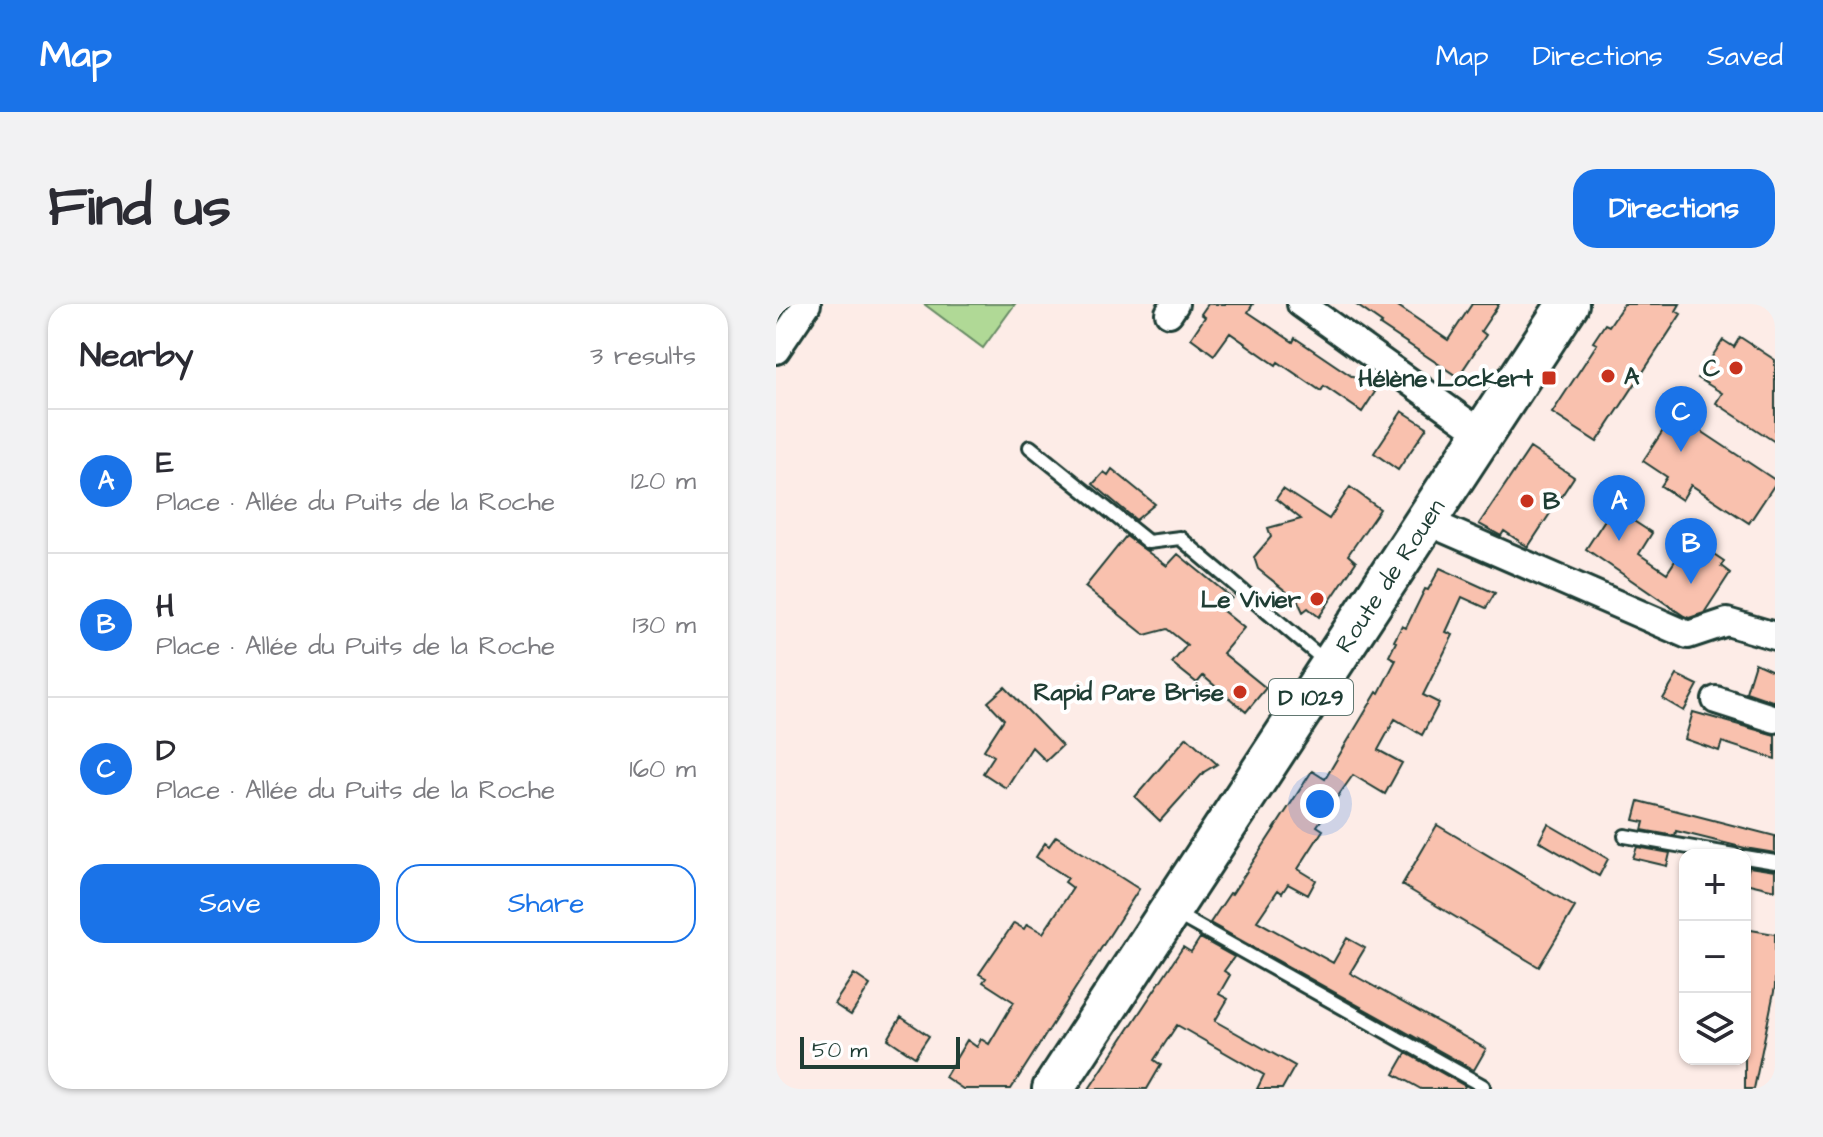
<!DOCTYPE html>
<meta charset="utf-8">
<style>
body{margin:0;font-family:"Architects Daughter",sans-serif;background:#f2f2f3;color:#2b2b33}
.controls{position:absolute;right:24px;bottom:24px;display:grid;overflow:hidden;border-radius:16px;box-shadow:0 2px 6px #0004}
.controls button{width:72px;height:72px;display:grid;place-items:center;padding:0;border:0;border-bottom:2px solid #e1e1e2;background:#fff;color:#2b2b33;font:40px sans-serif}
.scale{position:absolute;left:24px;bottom:20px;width:160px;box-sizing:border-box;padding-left:8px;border:4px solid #1f3d34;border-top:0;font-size:22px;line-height:28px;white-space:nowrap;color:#1f3d34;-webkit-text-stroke:6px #fff;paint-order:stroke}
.you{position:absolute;left:544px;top:500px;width:28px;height:28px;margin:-20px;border:6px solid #fff;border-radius:50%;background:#1a73e8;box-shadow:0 0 0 12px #1a73e833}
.badge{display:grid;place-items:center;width:52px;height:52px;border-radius:50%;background:#1a73e8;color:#fff;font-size:26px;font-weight:700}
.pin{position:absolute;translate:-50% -66px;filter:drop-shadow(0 2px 4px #0008)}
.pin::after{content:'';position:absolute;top:42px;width:28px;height:24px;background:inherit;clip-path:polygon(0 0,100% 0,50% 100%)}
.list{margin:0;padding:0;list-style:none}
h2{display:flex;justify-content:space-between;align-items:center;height:104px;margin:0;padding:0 32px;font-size:34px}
h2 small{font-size:26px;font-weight:400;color:#7c7c81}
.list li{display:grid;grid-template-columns:52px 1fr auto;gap:24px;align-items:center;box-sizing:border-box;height:144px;padding:0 32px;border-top:2px solid #e1e1e2}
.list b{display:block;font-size:30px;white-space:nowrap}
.list p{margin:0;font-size:26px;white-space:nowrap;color:#7c7c81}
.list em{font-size:26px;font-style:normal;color:#7c7c81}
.actions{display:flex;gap:16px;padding:24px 32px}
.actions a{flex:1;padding:18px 0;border:2px solid #1a73e8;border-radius:24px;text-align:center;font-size:28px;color:#1a73e8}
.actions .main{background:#1a73e8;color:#fff}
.icon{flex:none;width:44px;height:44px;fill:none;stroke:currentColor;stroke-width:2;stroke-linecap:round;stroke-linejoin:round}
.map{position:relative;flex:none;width:999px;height:785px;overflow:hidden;border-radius:24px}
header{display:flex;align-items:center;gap:48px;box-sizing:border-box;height:112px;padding:0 40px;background:#1a73e8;color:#fff}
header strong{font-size:38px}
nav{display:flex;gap:44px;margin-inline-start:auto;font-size:28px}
.intro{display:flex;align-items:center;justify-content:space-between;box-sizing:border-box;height:192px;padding:0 48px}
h1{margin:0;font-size:56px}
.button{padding:20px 36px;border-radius:24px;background:#1a73e8;color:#fff;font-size:28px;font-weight:700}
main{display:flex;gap:48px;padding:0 48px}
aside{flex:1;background:#fff;border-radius:24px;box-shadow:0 2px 6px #0004}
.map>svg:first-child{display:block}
.green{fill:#b0d996;stroke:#688b65;stroke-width:2}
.building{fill:#f9c1ae;stroke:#1f3d34;stroke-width:2}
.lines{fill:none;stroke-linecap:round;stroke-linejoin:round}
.service-casing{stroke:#1f3d34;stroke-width:18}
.minor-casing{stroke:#1f3d34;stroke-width:32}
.primary-casing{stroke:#1f3d34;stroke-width:46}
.service{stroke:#fff;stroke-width:12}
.minor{stroke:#fff;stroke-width:26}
.primary{stroke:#fff;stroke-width:40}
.poi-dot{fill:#c8321e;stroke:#fff;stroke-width:3}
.labels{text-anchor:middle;stroke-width:8;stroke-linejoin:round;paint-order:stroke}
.shield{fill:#fff;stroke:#627771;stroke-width:2}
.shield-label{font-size:22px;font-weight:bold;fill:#1f3d34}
.poi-label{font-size:24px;font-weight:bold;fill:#1f3d34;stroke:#fff;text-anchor:end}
.street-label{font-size:24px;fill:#1f3d34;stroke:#fff}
</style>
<header>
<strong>Map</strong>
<nav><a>Map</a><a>Directions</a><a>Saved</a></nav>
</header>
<div class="intro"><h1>Find us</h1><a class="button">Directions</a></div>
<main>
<aside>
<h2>Nearby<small>3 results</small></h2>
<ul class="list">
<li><span class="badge">A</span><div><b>E</b><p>Place · Allée du Puits de la Roche</p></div><em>120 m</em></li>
<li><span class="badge">B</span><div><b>H</b><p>Place · Allée du Puits de la Roche</p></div><em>130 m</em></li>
<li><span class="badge">C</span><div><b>D</b><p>Place · Allée du Puits de la Roche</p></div><em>160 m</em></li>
</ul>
<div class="actions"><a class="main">Save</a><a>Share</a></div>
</aside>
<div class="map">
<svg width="999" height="785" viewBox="0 0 999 785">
<rect width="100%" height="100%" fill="#fdece7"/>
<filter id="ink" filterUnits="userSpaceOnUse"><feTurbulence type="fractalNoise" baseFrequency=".0125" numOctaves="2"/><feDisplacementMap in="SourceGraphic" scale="16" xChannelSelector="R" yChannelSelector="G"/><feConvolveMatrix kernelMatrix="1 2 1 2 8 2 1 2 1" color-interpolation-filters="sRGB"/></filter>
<g filter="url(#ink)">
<path class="green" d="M148,0H239L207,44Z"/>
<path class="building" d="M432,0H477L472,8L517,38L519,34L599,88L586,108L548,82L545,87L502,58L500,61L454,29L438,51L415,34L429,13L425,10Z
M579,0H619L672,36L696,0H723L705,27L710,31L682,73L604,21L606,19Z
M848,0H904L900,7L905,10L821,138L776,109L821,40L817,38L829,20L833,22Z
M964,33L999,56V138L940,99L946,89L922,74L947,36L958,43Z
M626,107L651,123L622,166L598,149Z
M910,117L999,176V180L973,219L915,181L906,196L885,182L891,173L867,157L892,119L903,126Z
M754,144L798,173L752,243L728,227L725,232L703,220Z
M336,165L379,200L360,216L317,180L328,168L332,171Z
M574,183L604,205L572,251L580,258L543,313L532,304L527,308L522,297L482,265L478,253L495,233L492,224L525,215L500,195L507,185L553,215Z
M834,208L848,217L850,212L876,229L863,250L891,269L914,234L948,257L945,262L954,269L928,309L913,314L908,312L810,245Z
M350,232L391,262L402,250L456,294L446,306L468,324L447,349L490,384L470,408L427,372L421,379L396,359L411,341L391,325L369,331L309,283Z
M664,264L719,289L710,304L686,293L670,328L677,331L647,391L663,399L646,431L619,415L602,446L626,459L609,490L577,471L541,522L547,526L522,565L540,576L532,591L512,580L506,589L502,586L481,617L557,659L571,634L589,644L574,669L710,745L698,766L434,619L454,589L456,590L536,467L549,475L601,388L603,389L620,356L613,352L620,338L618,337L626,322L630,324L649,285L652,286Z
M979,359L999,368V398L970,388Z
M901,371L922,381L908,407L887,395Z
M229,383L286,442L270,457L256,443L230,484L207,469L218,452L208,446L228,415L212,398Z
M917,408L999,431V455L946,438L943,447L909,435Z
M411,433L441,460L428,468L384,517L359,493Z
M863,497L999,532V549L969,544L900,527L899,532L866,526L868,518L858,516Z
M772,520L832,555L823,572L763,537Z
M661,521L799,603L763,663L626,581Z
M280,532L363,585L235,785H187L169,773L191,736L201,743L205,735L213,740L238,698L207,678L210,674L203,670L238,619L248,625L251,620L267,629L297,584L289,578L292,574L260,553L269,539L273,542Z
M861,543L894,549L891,562L857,554Z
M973,563L999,567V586L969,579Z
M969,625L999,630V683L978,785H969Z
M424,634L458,653L448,667L454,671L443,690L452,695L439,717L519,762L506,785H481L488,771L401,721L378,756L385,761L371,785H313L407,643L415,648Z
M78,670L94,681L75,711L58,700Z
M125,713L153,732L139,753L112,735Z
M630,749L689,782L687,785H645L618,770Z"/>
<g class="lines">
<defs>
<path id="service" d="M254,143L372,238L404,234L549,357
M849,532L958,551
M969,553L999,558
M400,610L707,782"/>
<path id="minor" d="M525,0L707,130
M393,9L399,0
M0,46L31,0
M650,217L912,331L951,318L999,332
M940,396L999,415"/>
<g id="primary">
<path id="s1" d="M277,785L792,0"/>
</g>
</defs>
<use href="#service" class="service-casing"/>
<use href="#minor" class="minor-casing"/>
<use href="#primary" class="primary-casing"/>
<use href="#service" class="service"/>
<use href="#minor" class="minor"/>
<use href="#primary" class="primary"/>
</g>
</g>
<g class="poi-dot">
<circle cx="960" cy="64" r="8"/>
<circle cx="832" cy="72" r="8"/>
<rect x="765" y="66" width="16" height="16" rx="4"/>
<circle cx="751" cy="197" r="8"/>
<circle cx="541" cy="295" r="8"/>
<circle cx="464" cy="388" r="8"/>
</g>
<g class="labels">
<rect class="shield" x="493" y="375" width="84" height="36" rx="6"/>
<g class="shield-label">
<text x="535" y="401">D 1029</text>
</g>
<g class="poi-label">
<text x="944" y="72">C</text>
<text x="848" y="80" text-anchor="start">A</text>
<text x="757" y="82">Hélène Lockert</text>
<text x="767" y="205" text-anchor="start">B</text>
<text x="525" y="303">Le Vivier</text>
<text x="448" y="396">Rapid Pare Brise</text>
</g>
<g class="street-label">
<text dy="8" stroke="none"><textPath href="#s1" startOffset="614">Route de Rouen</textPath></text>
</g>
</g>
</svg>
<div class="controls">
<button>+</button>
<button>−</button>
<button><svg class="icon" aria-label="layers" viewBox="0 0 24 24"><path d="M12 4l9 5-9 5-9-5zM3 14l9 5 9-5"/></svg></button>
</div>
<div class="scale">50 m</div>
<div class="you"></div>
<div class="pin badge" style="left:843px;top:237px">A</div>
<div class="pin badge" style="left:915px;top:280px">B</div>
<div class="pin badge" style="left:905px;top:148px">C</div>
</div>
</main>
